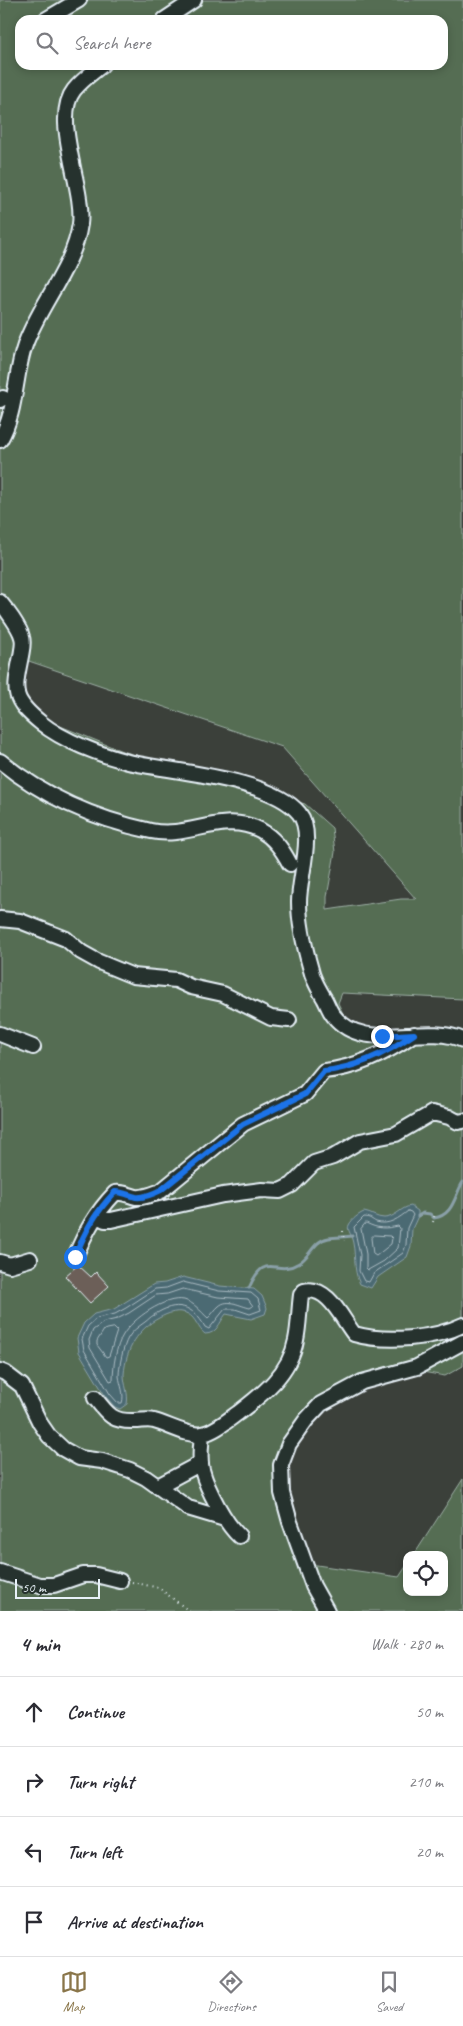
<!DOCTYPE html>
<meta charset="utf-8">
<style>
body{margin:0;font-family:Caveat,sans-serif;background:#f2f2f3;color:#2b2b33}
.controls{position:absolute;right:15px;bottom:15px;display:grid;overflow:hidden;border-radius:10px;box-shadow:0 2px 8px #0003}
.controls button{width:45px;height:45px;display:grid;place-items:center;padding:0;border:0;border-bottom:1px solid #e1e1e2;background:#fff;color:#2b2b33;font:25px sans-serif}
.scale{position:absolute;left:15px;bottom:12px;width:85px;box-sizing:border-box;padding-left:5px;border:2px solid #e8f1f8;border-top:0;font-size:14px;line-height:18px;white-space:nowrap;color:#e8f1f8;-webkit-text-stroke:4px #26332d;paint-order:stroke}
.stop{position:absolute;width:15px;height:15px;margin:-11px;border:4px solid #1a73e8;border-radius:50%;background:#fff}
.stop.end{background:#1a73e8;border-color:#fff;box-shadow:0 1px 5px #0008}
.list{margin:0;padding:0;list-style:none}
h2{display:flex;justify-content:space-between;align-items:center;height:65px;margin:0;padding:0 20px;font-size:21px}
h2 small{font-size:16px;font-weight:400;color:#7c7c81}
.list li{display:grid;grid-template-columns:32px 1fr auto;gap:15px;align-items:center;box-sizing:border-box;height:70px;padding:0 20px;border-top:1px solid #e1e1e2}
.list b{display:block;font-size:19px;white-space:nowrap}
.list em{font-size:16px;font-style:normal;color:#7c7c81}
.icon{flex:none;width:28px;height:28px;fill:none;stroke:currentColor;stroke-width:2;stroke-linecap:round;stroke-linejoin:round}
.map{position:relative;flex:none;width:463px;height:1611px;overflow:hidden}
.search{position:absolute;background:#fff;box-shadow:0 2px 8px #0003;left:15px;right:15px;top:15px;height:55px;display:flex;align-items:center;gap:12px;box-sizing:border-box;padding:0 18px;border-radius:15px;color:#7c7c81;font-size:19px}
.sheet{height:345px;background:#fff}
nav{display:flex;justify-content:space-around;align-items:center;box-sizing:border-box;height:70px;border-top:1px solid #e1e1e2;background:#fff;font-size:14px;color:#7c7c81}
nav a{display:grid;justify-items:center;gap:2px}
nav .on{color:#8a764a}
.map>svg:first-child{display:block}
.green{fill:#546d53;stroke:#9eafa6;fill-rule:evenodd}
.water{fill:#4c6a73;stroke:#8aa0a8}
.lines{fill:none;stroke-linecap:round;stroke-linejoin:round}
.shore{stroke:#aabbc3;stroke-width:1}
.stream{stroke:#8aa0a8;stroke-width:3}
.building{fill:#6c5f59;stroke:#e8f1f8}
.minor-casing{stroke:#e8f1f8;stroke-width:18}
.path{stroke:#e8f1f8;stroke-width:2;stroke-dasharray:1 4;stroke-linecap:butt}
.minor{stroke:#26332d;stroke-width:14}
.route{stroke:#1a73e8;stroke-width:6}
</style>
<div class="map">
<svg width="463" height="1611" viewBox="0 0 463 1611">
<rect width="100%" height="100%" fill="#3b403a"/>
<filter id="ink" filterUnits="userSpaceOnUse"><feTurbulence type="fractalNoise" baseFrequency=".02" numOctaves="2"/><feDisplacementMap in="SourceGraphic" scale="10" xChannelSelector="R" yChannelSelector="G"/><feConvolveMatrix kernelMatrix="1 2 1 2 8 2 1 2 1" color-interpolation-filters="sRGB"/></filter>
<g filter="url(#ink)">
<path class="green" d="M0,0H463V999L342,993L338,1003L346,1020L375,1032L452,1030L463,1034V1366L445,1376L400,1368L326,1398L281,1453L303,1563L399,1577L407,1565V1592H444V1555H414L463,1479V1611H0ZM20,20H443V65H20ZM17,657L282,747L416,899H401L327,910V897L335,852L332,828L305,804L122,751L43,719L24,695Z"/>
<path class="water" d="M411,1206L418,1211V1216L412,1229L411,1246L407,1257L378,1277L371,1288L360,1284C352,1269 357,1252 351,1236C350,1232 347,1229 349,1225C352,1219 359,1214 364,1212C371,1213 377,1218 384,1218C395,1218 401,1207 411,1206Z
M183,1277L220,1286L254,1289L262,1296L267,1308L265,1314L251,1319L226,1314C219,1323 217,1334 205,1334C198,1329 196,1318 188,1314C179,1309 168,1313 159,1318C138,1329 126,1349 124,1374C124,1385 129,1393 127,1404L120,1409L115,1407L106,1397L79,1352L77,1338L84,1323L94,1314L114,1309L154,1284L165,1283Z"/>
<g class="lines">
<path class="shore" d="M408,1211L411,1212L413,1215L407,1228L406,1245L403,1253L374,1273L369,1282L364,1281L359,1271L360,1255L354,1227L364,1217C370,1217 372,1220 376,1222C389,1226 399,1218 408,1211Z
M366,1223C378,1229 385,1229 398,1226L400,1228L398,1248L384,1261L368,1270L366,1268V1254L361,1229Z
M374,1235L390,1236L392,1238L391,1244L376,1256L373,1254L371,1238Z
M183,1282L219,1291L251,1293L258,1299L261,1310L250,1314L235,1309H225L209,1329L205,1327C193,1305 176,1300 154,1315C150,1317 148,1320 145,1322C138,1327 132,1331 128,1338C123,1347 119,1366 119,1376C120,1385 125,1394 122,1403H118L110,1394L84,1350L82,1339L88,1326L97,1318L115,1314L126,1308L155,1289L166,1288Z
M183,1289L218,1297L248,1299L253,1306L250,1308C240,1306 228,1298 219,1306C215,1309 212,1315 208,1318C200,1311 195,1303 184,1300C165,1296 132,1319 123,1335C116,1346 113,1367 113,1380L110,1381L90,1348L89,1340L93,1330L104,1322L117,1319L129,1313L156,1295L167,1294Z
M114,1328L117,1331L109,1356L106,1357L97,1345V1341L104,1330Z"/>
<path class="stream" d="M418,1216L423,1213L430,1214L434,1218C454,1215 454,1196 463,1182
M249,1288C266,1249 275,1278 299,1263C307,1258 311,1249 318,1243C327,1235 341,1238 352,1236"/>
</g>
<path class="building" d="M78,1265L91,1277L96,1272L109,1286L90,1303L65,1276Z"/>
<g class="lines">
<defs>
<path id="minor" d="M45,20L79,0
M164,20L194,0
M0,400L3,398
M0,440C17,411 14,376 25,345C39,305 74,267 80,224C85,188 51,119 74,90C82,80 92,73 102,65
M0,602C6,609 20,628 22,637C24,643 22,650 21,656C14,691 11,699 41,723C63,741 101,755 128,762C172,772 270,778 299,813C315,833 299,877 299,902C299,925 305,949 311,970C313,980 319,989 324,998C327,1003 329,1010 333,1015C363,1055 423,1022 463,1040
M0,761C44,797 95,819 151,831C189,839 223,811 260,830C274,838 282,849 290,864
M0,919L20,921L66,939L81,952L99,962L133,976L176,980L191,987L223,994L271,1018L289,1020
M0,1034L33,1047
M97,1216L105,1220H111L223,1195L262,1190L280,1191L292,1185L314,1163L333,1157L360,1141L396,1134L432,1113L449,1117L458,1122L463,1121
M75,1257C86,1231 95,1214 115,1193C123,1192 128,1195 136,1197C144,1198 153,1194 161,1191L243,1124L305,1094L324,1071C357,1068 388,1052 414,1034
M0,1262L10,1265L30,1259
M0,1371L5,1373L22,1386L40,1423L49,1436L63,1449L79,1458L102,1461L130,1470L146,1478L188,1508L225,1519
M95,1398C108,1415 113,1422 135,1421C142,1421 148,1419 154,1421C167,1424 189,1437 202,1434C214,1432 228,1420 238,1413C263,1394 290,1373 296,1340C299,1326 299,1310 301,1295L304,1291C328,1285 342,1319 354,1334C386,1343 434,1339 463,1325
M202,1434C201,1446 199,1458 202,1470C207,1489 225,1523 239,1536
M158,1486L201,1463
M0,1572L40,1585H54L83,1575H96L120,1581
M327,1611L313,1586L290,1522L282,1493L281,1465L289,1444L306,1420L321,1404L362,1382L417,1367L463,1342"/>
</defs>
<use href="#minor" class="minor-casing"/>
<path class="path" d="M433,1222L435,1213
M343,1231L344,1241
M132,1582L159,1588L189,1611"/>
<use href="#minor" class="minor"/>
</g>
</g>
<g class="lines" filter="url(#ink)">
<path class="route" d="M75,1257C85,1231 95,1213 115,1192C123,1192 128,1195 136,1197C144,1198 153,1194 161,1190L243,1124L305,1094L324,1071C357,1068 388,1052 414,1034L382,1036"/>
</g>
</svg>
<div class="controls">
<button><svg class="icon" aria-label="locate" viewBox="0 0 24 24"><circle cx="12" cy="12" r="6"/><path d="M12 2v4M12 18v4M2 12h4M18 12h4"/></svg></button>
</div>
<div class="scale">50 m</div>
<div class="stop" style="left:75px;top:1257px"></div>
<div class="stop end" style="left:382px;top:1036px"></div>
<div class="search"><svg class="icon" aria-label="search" viewBox="0 0 24 24"><circle cx="10" cy="10" r="6"/><path d="M15 15l6 6"/></svg>Search here</div>
</div>
<section class="sheet">
<h2>4 min<small>Walk · 280 m</small></h2>
<ul class="list">
<li><svg class="icon" aria-label="ahead" viewBox="0 0 24 24"><path d="M12 20V5M6 11l6-6 6 6"/></svg><div><b>Continue</b></div><em>50 m</em></li>
<li><svg class="icon" aria-label="right" viewBox="0 0 24 24"><path d="M7 20v-9h11M14 6l5 5-5 5"/></svg><div><b>Turn right</b></div><em>210 m</em></li>
<li><svg class="icon" aria-label="left" viewBox="0 0 24 24"><path d="M17 20v-9H6M10 6l-5 5 5 5"/></svg><div><b>Turn left</b></div><em>20 m</em></li>
<li><svg class="icon" aria-label="arrive" viewBox="0 0 24 24"><path d="M6 21V4h12l-3 4 3 4H6"/></svg><div><b>Arrive at destination</b></div></li>
</ul>
</section>
<nav>
<a class="on"><svg class="icon" aria-label="map" viewBox="0 0 24 24"><path d="M3 6l6-2 6 2 6-2v14l-6 2-6-2-6 2zM9 4v14M15 6v14"/></svg>Map</a>
<a><svg class="icon" aria-label="directions" viewBox="0 0 24 24"><path d="M12 3l9 9-9 9-9-9zM9 14v-3h6M13 9l2 2-2 2"/></svg>Directions</a>
<a><svg class="icon" aria-label="saved" viewBox="0 0 24 24"><path d="M7 4h10v16l-5-4-5 4z"/></svg>Saved</a>
</nav>
